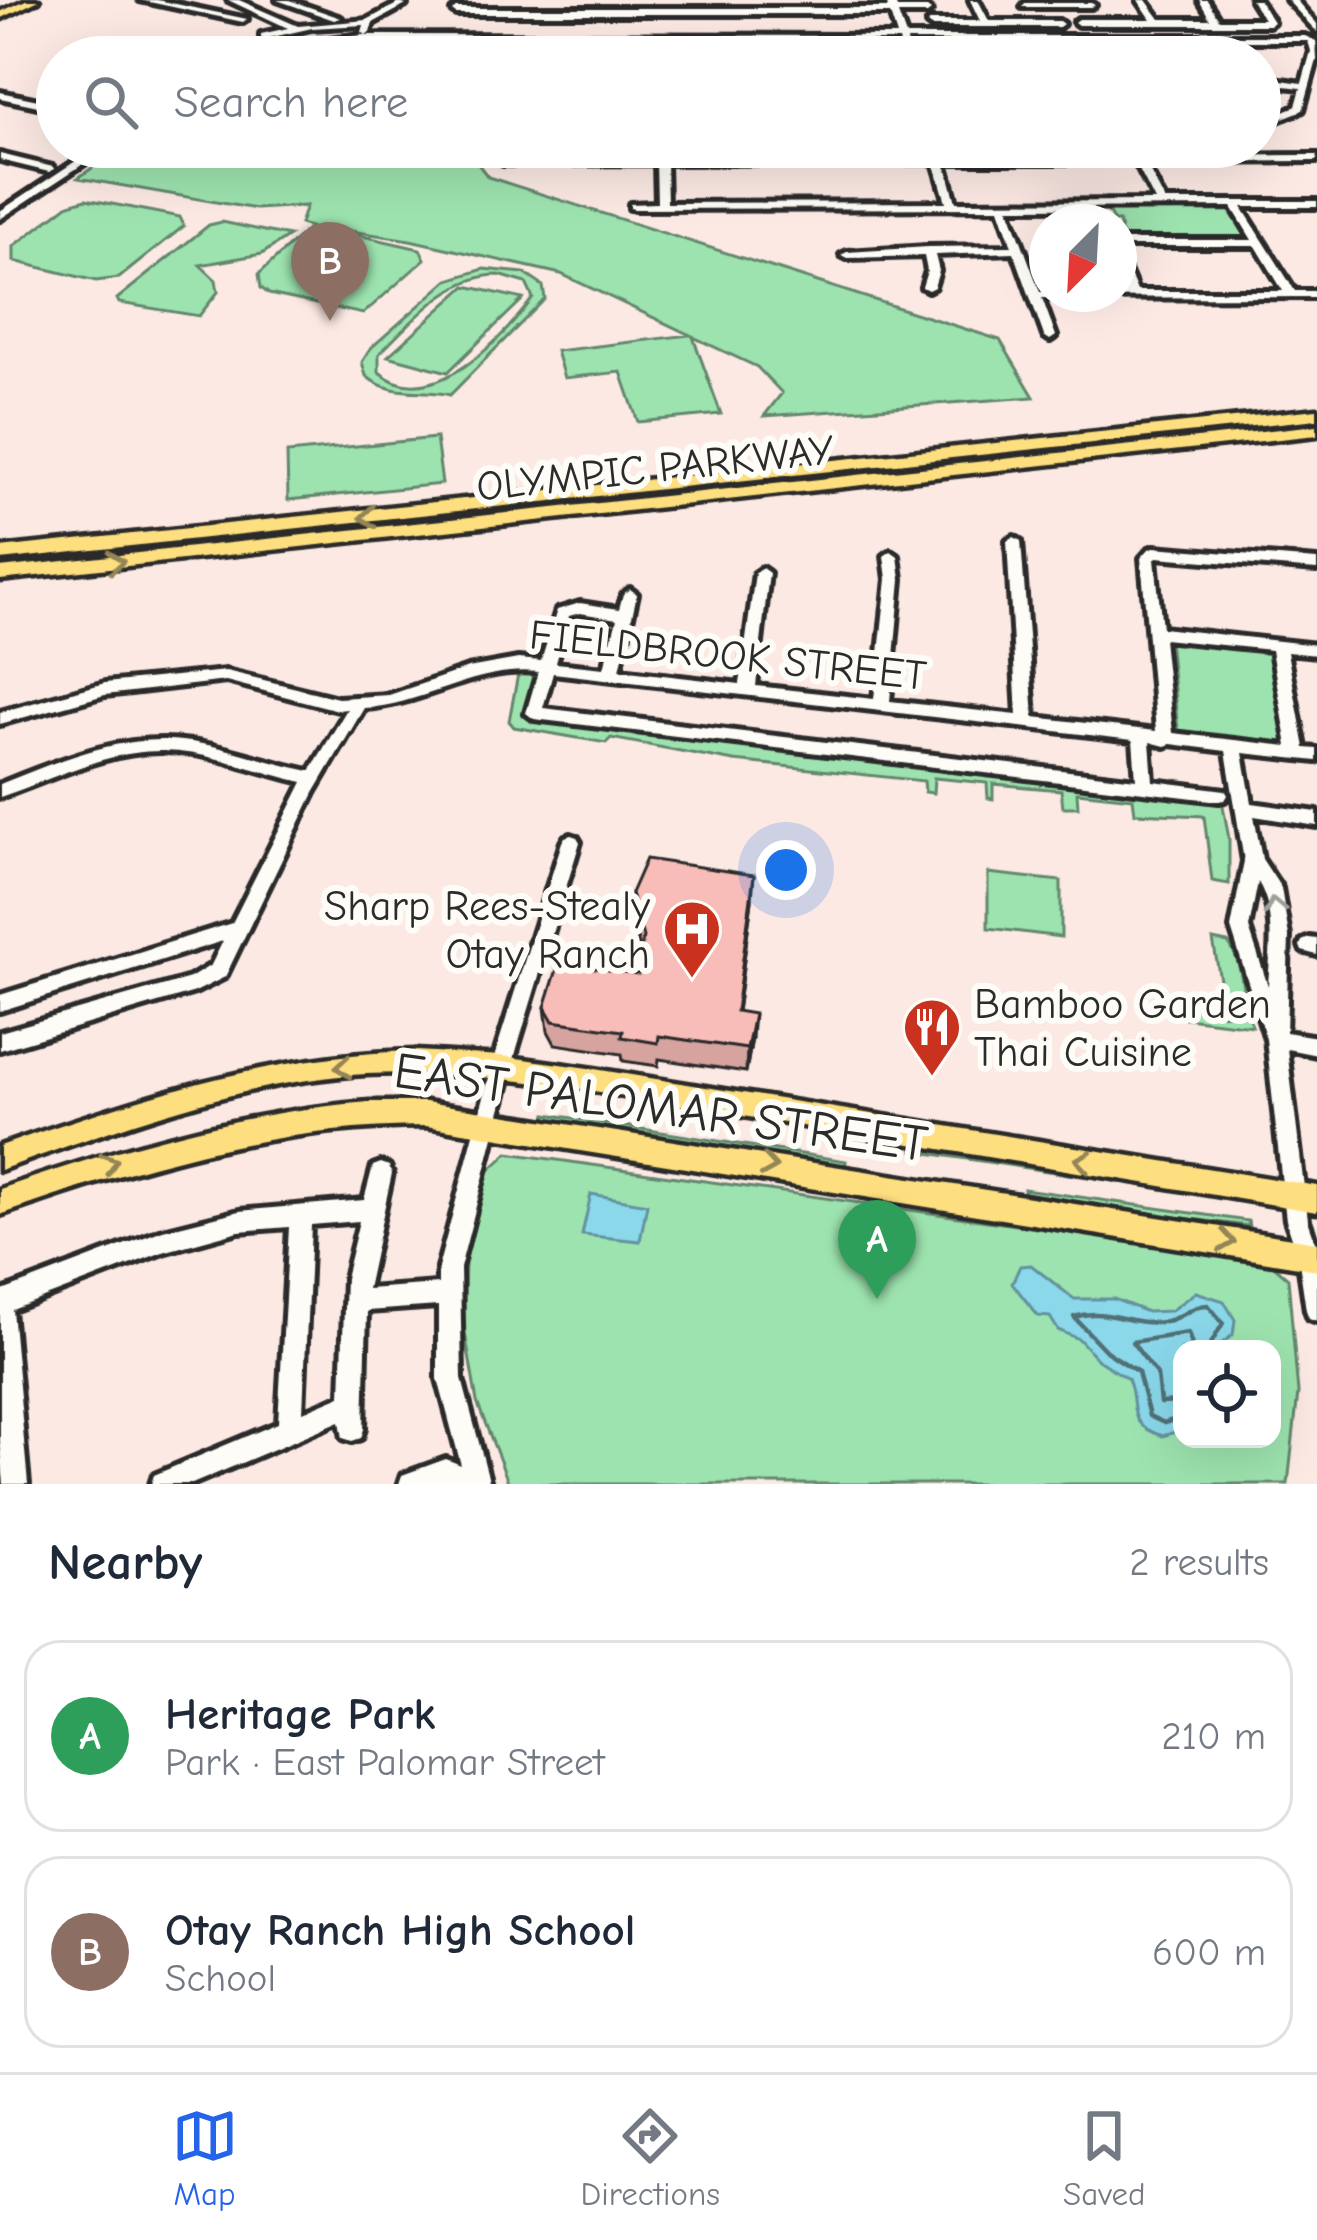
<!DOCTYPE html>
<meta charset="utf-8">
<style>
body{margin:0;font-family:"Comic Neue",sans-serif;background:#f2f2f3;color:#1f2937}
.controls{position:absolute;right:36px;bottom:36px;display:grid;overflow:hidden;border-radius:24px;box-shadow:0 12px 48px #0002}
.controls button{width:108px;height:108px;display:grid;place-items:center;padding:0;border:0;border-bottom:3px solid #e0e1e3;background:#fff;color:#1f2937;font:60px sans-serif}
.compass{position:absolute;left:1029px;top:204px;width:108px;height:108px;border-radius:50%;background:#fff;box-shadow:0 12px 48px #0002;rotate:204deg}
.you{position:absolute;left:786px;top:870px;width:42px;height:42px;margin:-30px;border:9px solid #fff;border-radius:50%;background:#1a73e8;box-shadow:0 0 0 18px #1a73e833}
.badge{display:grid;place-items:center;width:78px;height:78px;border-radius:50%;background:#2563eb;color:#fff;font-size:39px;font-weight:700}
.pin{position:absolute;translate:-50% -99px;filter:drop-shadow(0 3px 6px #0008)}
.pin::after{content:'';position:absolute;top:63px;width:42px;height:36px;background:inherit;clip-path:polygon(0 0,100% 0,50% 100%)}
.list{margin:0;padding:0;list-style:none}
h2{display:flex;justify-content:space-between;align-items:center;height:156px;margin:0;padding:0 48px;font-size:51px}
h2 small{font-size:39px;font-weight:400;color:#747a83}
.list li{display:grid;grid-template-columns:78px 1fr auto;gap:36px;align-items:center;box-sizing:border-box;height:192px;margin:0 24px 24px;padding:0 24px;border:3px solid #e0e1e3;border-radius:36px}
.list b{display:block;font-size:45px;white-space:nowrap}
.list p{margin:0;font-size:39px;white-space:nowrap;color:#747a83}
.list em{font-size:39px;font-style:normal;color:#747a83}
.icon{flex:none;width:66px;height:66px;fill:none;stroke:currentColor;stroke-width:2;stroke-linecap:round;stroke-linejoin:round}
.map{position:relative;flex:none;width:1317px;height:1484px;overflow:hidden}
.search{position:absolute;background:#fff;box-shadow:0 12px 48px #0002;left:36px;right:36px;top:36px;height:132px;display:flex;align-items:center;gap:30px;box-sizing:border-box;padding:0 42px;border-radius:66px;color:#747a83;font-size:45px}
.sheet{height:588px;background:#fff}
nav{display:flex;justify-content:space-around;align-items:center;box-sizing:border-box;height:168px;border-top:3px solid #e0e1e3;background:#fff;font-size:33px;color:#747a83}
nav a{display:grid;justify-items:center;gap:6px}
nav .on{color:#2563eb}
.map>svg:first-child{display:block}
.green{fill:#9de3af;stroke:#64876d;stroke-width:3;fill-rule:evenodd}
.water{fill:#8ad8ea;stroke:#64939e;stroke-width:3}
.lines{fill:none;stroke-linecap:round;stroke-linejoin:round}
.shore{stroke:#517077;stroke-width:4.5}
.minor-casing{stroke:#2b2b2b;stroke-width:10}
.major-casing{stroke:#2b2b2b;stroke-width:9}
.minor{fill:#fdfcf7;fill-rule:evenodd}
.major{fill:#fedf80;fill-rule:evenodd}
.wall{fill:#d6a39f;stroke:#2b2b2b;stroke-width:3}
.shaded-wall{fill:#ae8482;stroke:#2b2b2b;stroke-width:3}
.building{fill:#f9bdb9;stroke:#2b2b2b;stroke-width:3}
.oneway{stroke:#948556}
.oneway2{stroke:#9e9e9b}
.labels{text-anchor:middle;stroke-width:12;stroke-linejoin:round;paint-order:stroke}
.street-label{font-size:42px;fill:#2b2b2b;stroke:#fdfcf7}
.poi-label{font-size:42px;fill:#2b2b2b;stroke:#fdfcf7;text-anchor:end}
.near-street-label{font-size:51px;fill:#2b2b2b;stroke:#fdfcf7}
</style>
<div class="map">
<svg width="1317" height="1484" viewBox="0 0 1317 1484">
<rect width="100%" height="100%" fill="#fce9e4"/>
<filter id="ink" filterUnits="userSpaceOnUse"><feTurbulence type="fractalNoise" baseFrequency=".00833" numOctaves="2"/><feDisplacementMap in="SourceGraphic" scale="24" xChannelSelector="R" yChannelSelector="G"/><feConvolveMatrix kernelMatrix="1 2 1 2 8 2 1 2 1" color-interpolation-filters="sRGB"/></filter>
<g filter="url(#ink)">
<path class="green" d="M122,147H465L488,177L1000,340L1034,397L764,416L782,393L757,367L693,337L721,414L638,422L621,372L564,378L556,351L690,335L561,274L410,240L318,226L420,249L425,259L363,314L269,294L261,288L259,274L310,227L300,224L306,206L256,209L78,178Z
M86,199L180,217L184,226L119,278L96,281L14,261V246L69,204Z
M1107,210H1229L1247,239H1123L1119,222H1114Z
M222,222L289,236L262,254L200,265L216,280L218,292L199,316L119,303L117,299L209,225Z
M484,269L524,273L543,286L545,299L450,395C423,388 392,398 366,376L362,362L371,348L448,280ZM499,275L526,283L533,298C503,338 431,416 379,372V354C412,322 450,275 499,275Z
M466,286L523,299L448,372L388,356Z
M436,438L442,484L288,500L287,453Z
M1169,640L1268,651L1288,741L1282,745L1178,730Z
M518,674L537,675L528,708L1222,800L1229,839V884L1212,881L1204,816L1135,813L1133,798L1077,792L1078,807H1063L1061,790L993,784V799L988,798L987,783L934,778L933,793L925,792L924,781L734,761L611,738L606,743L514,727L509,721Z
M988,873L1061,881V937L988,928Z
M1213,940L1228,943C1245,964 1241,1000 1252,1026L1169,1016L1168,1001L1226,1014Z
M547,1114L846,1161L845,1171L544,1124Z
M913,1143L1242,1192V1200L913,1151Z
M508,1153L1268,1261L1288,1278L1298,1393L1288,1484H509L477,1402L463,1321L466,1236L481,1178ZM1182,1349H1272V1439H1182Z
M1024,1189L1248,1221L1249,1226L1025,1199Z"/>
<path class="water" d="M591,1194L647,1204L640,1241L582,1235Z
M1031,1265L1074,1299H1114L1147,1312L1170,1311L1196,1292L1224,1301L1235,1320L1233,1335L1214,1349H1182V1416L1175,1432L1163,1436C1122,1423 1140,1406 1128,1379L1098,1360L1079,1339L1058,1330L1050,1317L1038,1316L1012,1283L1020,1266Z"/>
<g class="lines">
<path class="shore" d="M1182,1402L1160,1403L1157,1375L1132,1342L1188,1333L1193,1349
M1182,1417L1164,1423L1149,1416L1138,1372L1106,1351L1074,1317C1107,1307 1131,1326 1162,1322C1180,1320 1191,1305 1208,1305L1223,1323L1208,1349"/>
<defs>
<path id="minor" d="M140,0H157L247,19L243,22Z
M228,0H239L298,26L367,20L399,3L406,5L373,23L370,32L366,35L362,32L364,25L312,28L264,39L261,38V34L288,28Z
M277,0H289L341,18L334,20Z
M886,0H894L897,8H927L931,11L927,14H898L906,36H1305L1316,41L1317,60L1303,110L1260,127V121L1296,106L1301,88L1260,83V77L1302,83L1311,51L1308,41H907L912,57H904L899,41H364L310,47L270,57H256L310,41L364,35L897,36L890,14H456L452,11L456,8H888Z
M970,0H978L989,21H1059L1063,24L1059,27H931L927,24L931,21H980Z
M1138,0H1146L1160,19H1210L1199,0H1207L1219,19H1263L1251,0H1259L1273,22L1269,25H1078L1074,22L1078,19H1151Z
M1287,0H1296L1317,24V32Z
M1025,3H1091L1095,5L1091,7H1022Z
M646,48L650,51L649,53L465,55L464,57H456L458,50L461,49Z
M0,92L57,104V110L0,98Z
M97,147H109L0,219V211Z
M656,147H666V157L933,156L930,147H940L943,156H1131L1127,147H1137L1141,156L1317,155V161L1145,162L1165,201H1317V207H1242L1295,291H1317V297L1042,298L1056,336L1050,340L1044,336L1014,252L935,255L939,271L934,287L928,290L922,287L927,271L924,256L847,258L841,255L847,252L928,247L1012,246L999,208L634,209L630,208V204L657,203L656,163L503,164L498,161L503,158L656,157ZM934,162L946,202L667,203L666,163ZM945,162H1135L1155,201L956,202ZM1232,207L1252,240H1119V246H1256L1283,291H1137L1125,263L1119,260V276L1126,291H1119V294H1047V292H1040L1009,208Z
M0,154L53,167L54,169L49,172L0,160Z
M1014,537L1021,541L1034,717L1156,731L1141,558L1149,549L1154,547L1317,560V570L1157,557L1155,559L1162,628L1317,645V655L1287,652L1305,748L1317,749V761L1243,753L1252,803L1317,812V826L1254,816L1262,859L1281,888L1289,936L1286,1032L1317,1037V1055L1287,1049L1308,1220L1317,1246V1321L1309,1318L1306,1310L1298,1255L1286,1220L1266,1039L1231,928L1244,861L1226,751L1171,744L1165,746L1150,742L1153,781L1225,790L1228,795L1225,800L1219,801L534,719L526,713L538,672C476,665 424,705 364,708L314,793L225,977L195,992L0,1050V1032L190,978L211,965L223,941L0,1011V995L232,923L303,782C257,772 212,752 164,751C105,750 54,779 0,797V784C60,760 124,732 191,742C231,748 270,763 310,771L347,709L338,710L226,681L105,695L0,724V712L105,683L226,671L338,698L389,695L468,668L518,659L541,661L557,610L580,603L619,609L623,594L630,589L637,594L620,670L740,684L755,573L762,568L769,573L756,686L874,699L887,579L884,556L891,551L898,556L901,579L890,701L1017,715L1007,541ZM580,613L617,619L604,668L556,663L569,616ZM1163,639L1271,650L1288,746L1173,733ZM553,673L1133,740L1136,779L543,708ZM1258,882C1276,911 1270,953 1268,986L1249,928Z
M571,835L577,837L580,842L517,1048L460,1268L462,1379L490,1484H399L402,1475L446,1459L461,1465L438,1379V1306L367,1311L364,1429L361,1438L352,1441L343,1438L340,1421L192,1484H151L154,1475L278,1423L289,1227L239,1231L163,1252L12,1310L28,1484H4L0,1441V1292L163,1230L239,1211L364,1200L373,1166L381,1163L389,1166L392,1173L367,1289L438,1284V1268L497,1048L562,842L565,837ZM359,1221L345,1278L341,1396L303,1412L311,1225Z
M1309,938L1317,939V955L1302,951L1300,946L1302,941Z"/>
<path id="major" d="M26,0H39L0,19V12Z
M1317,409V419L0,560V548Z
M1317,425V435L0,580V568Z
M416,1051L502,1056L588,1068L1317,1186V1212L588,1090C514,1079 441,1071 366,1074C240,1081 118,1128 0,1170V1146C137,1098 270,1054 416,1051Z
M369,1102H426L1317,1242V1270L426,1126C270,1127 145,1164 0,1215V1189C122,1147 241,1112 369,1102Z"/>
</defs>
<use href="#minor" class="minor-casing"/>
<use href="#major" class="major-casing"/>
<use href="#minor" class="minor"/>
<use href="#major" class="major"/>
</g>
<path class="wall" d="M631,893L752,900L737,1011L752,1038L746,1072L659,1059L658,1066L623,1061L622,1054L555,1044L548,1031L545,1007L638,974L641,953L631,917Z"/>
<path class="shaded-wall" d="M754,875L752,900L734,1035L736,1011Z
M754,1014L752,1038L746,1072L747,1049Z"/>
<path class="building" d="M646,859L754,875L736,1011L754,1014L747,1049L659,1036L658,1043L622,1037L623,1031L553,1021L545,1007L559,963L638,974L643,937L631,893Z"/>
<defs><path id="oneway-chevron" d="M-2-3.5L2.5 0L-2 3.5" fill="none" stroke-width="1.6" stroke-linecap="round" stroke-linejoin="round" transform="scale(3)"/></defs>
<g class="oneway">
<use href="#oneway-chevron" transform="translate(368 517) rotate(174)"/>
<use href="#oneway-chevron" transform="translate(116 562) rotate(-6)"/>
<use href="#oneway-chevron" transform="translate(343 1067) rotate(175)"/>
<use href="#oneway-chevron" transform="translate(1083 1161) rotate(-171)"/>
<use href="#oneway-chevron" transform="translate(110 1163) rotate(-19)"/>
<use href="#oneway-chevron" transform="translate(769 1166) rotate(9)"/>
<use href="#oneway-chevron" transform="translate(1227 1241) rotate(9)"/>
</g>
<use class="oneway2" href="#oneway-chevron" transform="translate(1274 906) rotate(-102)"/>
</g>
<defs>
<symbol id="hospital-pin" viewBox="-11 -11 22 30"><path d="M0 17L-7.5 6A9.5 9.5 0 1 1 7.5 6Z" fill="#c8321e" stroke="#fdfcf7"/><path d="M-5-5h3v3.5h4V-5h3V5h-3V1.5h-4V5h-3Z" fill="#fff"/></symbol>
<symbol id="restaurant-pin" viewBox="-11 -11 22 30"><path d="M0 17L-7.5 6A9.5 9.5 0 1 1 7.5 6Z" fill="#c8321e" stroke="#fdfcf7"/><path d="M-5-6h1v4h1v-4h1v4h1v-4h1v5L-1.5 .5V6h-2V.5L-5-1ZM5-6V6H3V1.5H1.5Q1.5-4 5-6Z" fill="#fff"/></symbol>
</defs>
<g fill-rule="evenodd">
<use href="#hospital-pin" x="659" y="896" width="66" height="90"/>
<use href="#restaurant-pin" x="899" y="994" width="66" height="90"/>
</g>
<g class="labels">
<g class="street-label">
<text transform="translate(655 467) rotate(-6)" y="15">OLYMPIC PARKWAY</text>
<text transform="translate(728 654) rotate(6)" y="15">FIELDBROOK STREET</text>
</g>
<g class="poi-label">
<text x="650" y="920">Sharp Rees-Stealy<tspan x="650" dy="48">Otay Ranch</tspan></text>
<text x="974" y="1018" text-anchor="start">Bamboo Garden<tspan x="974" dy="48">Thai Cuisine</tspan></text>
</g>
<g class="near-street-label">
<text transform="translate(661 1106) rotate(8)" y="18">EAST PALOMAR STREET</text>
</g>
</g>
</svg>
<div class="controls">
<button><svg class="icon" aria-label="locate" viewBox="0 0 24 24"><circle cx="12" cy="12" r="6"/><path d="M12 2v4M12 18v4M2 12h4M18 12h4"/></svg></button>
</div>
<svg class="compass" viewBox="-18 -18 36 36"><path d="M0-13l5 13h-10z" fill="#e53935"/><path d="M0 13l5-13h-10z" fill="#747a83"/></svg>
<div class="you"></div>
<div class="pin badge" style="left:877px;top:1299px;background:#2e9e5b">A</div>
<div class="pin badge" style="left:330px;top:321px;background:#8d6e63">B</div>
<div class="search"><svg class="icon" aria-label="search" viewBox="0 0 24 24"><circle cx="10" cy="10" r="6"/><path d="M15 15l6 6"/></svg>Search here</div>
</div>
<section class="sheet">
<h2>Nearby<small>2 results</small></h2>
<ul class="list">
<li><span class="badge" style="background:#2e9e5b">A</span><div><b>Heritage Park</b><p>Park · East Palomar Street</p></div><em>210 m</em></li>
<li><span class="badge" style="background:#8d6e63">B</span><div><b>Otay Ranch High School</b><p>School</p></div><em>600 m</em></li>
</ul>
</section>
<nav>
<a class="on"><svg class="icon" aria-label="map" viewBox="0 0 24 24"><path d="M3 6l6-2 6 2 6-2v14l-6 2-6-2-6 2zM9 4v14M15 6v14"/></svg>Map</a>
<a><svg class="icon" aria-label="directions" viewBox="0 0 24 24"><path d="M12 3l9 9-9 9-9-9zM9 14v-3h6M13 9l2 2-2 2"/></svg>Directions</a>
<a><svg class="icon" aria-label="saved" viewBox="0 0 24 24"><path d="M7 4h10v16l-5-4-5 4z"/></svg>Saved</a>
</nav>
